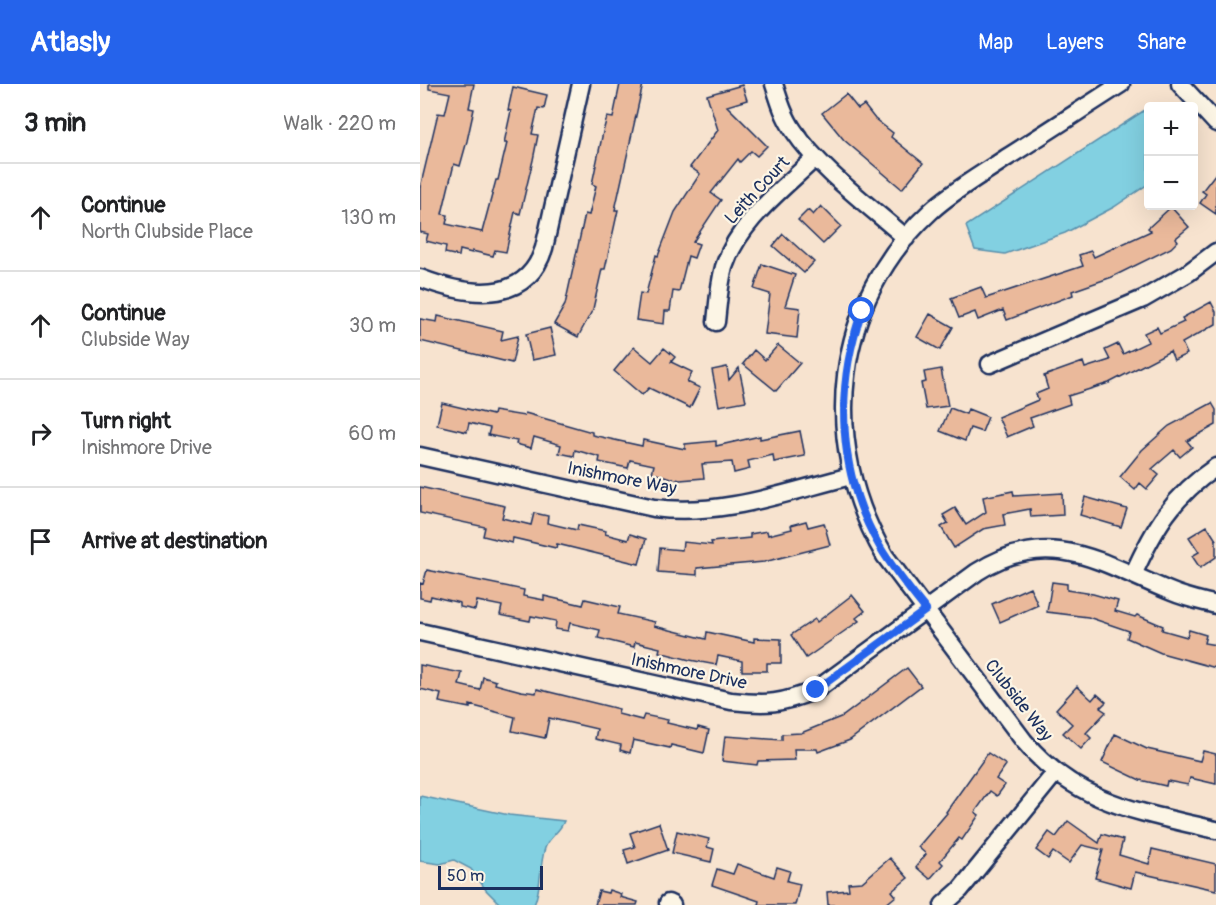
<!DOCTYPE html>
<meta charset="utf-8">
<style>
body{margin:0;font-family:Pangolin,sans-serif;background:#f2f2f2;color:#202124}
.controls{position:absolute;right:18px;top:18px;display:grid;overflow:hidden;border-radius:6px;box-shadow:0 6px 24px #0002}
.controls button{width:54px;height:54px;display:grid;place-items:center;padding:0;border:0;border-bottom:2px solid #e0e0e0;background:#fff;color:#202124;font:30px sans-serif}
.scale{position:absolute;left:18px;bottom:15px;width:105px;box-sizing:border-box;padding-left:6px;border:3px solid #1b2f5e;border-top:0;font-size:16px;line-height:21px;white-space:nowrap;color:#1b2f5e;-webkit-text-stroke:4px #fcf5e5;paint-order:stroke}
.stop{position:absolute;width:18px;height:18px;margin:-14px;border:4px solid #2563eb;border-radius:50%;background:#fff}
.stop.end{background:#2563eb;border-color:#fff;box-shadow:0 2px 6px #0008}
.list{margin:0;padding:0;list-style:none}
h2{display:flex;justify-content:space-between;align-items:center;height:78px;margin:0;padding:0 24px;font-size:26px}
h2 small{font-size:20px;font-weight:400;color:#757577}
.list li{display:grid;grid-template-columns:39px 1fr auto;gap:18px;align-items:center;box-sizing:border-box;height:108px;padding:0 24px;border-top:2px solid #e0e0e0}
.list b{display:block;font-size:22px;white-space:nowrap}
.list p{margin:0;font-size:20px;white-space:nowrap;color:#757577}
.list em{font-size:20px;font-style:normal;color:#757577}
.icon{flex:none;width:33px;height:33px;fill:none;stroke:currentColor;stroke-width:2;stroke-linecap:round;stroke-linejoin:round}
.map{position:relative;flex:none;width:796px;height:821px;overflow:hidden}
header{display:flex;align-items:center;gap:36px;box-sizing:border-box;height:84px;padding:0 30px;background:#2563eb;color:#fff}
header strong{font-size:28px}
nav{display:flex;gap:33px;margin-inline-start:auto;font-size:21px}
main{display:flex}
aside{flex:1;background:#fff}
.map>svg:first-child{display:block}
.water{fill:#82d0e1;stroke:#5990ad;stroke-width:1.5}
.building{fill:#eab99b;stroke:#1b2f5e;stroke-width:1.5}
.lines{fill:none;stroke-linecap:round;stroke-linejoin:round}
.minor-casing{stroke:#1b2f5e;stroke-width:21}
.minor{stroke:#fcf5e5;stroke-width:16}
.route{stroke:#2563eb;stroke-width:8}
.labels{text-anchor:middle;stroke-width:4.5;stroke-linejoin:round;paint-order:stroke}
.street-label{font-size:18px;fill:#1b2f5e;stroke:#fcf5e5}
</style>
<header>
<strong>Atlasly</strong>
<nav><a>Map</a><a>Layers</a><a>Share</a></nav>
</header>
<main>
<aside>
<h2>3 min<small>Walk · 220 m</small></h2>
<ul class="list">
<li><svg class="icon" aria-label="ahead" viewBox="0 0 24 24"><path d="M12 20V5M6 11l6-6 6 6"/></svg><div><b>Continue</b><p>North Clubside Place</p></div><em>130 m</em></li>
<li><svg class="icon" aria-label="ahead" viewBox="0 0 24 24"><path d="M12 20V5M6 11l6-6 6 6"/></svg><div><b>Continue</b><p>Clubside Way</p></div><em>30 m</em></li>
<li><svg class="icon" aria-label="right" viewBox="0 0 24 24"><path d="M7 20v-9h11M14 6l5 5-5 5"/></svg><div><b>Turn right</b><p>Inishmore Drive</p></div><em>60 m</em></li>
<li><svg class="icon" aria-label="arrive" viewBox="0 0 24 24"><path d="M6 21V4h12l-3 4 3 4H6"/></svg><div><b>Arrive at destination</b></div></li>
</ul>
</aside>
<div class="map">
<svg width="796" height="821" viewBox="0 0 796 821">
<rect width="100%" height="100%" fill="#f7e3cf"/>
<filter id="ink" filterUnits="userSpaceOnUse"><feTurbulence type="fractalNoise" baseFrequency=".0167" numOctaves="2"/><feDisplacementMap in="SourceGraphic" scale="12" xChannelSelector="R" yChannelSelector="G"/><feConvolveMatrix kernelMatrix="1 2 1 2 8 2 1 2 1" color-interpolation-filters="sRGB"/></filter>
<g filter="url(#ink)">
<path class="water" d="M728,24V100L694,123L645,149L585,170L555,166L546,142Z
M0,712L89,731L144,737C140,748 129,753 125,764C119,782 122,803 114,821H81L66,806L51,785L34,776L20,780L0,777Z"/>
<path class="building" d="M9,0H54L49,24L54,25L47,57L40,82L34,80L22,130L28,131L26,140L62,148L76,96H78L87,59H84L91,27L88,26L93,3L127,11L124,25L118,24L112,50L118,51L113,76L100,130L95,128L86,168L75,166L73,172L52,167V169L40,166L39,172L25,169L26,162L6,157L8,150L0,148V104L18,29L25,30L30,9L9,5Z
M200,0H223L195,126H198L185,185H182L173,225L158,253L134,240L145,221L165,130L169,131L176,102L172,100L183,48L187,33L193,34Z
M322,1L327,16L307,22L347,62L337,72L331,67L320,78L318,75L291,109L301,116L273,158L279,160L274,174L268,172L259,208L253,207L250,227H245L244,240L216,236L220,209L226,210L236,171L238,172L255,128L280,90L270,83L298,46L287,11Z
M426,10L438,25L444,21L455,35L473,49L471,53L503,79L482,105L424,56L402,29Z
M796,89V130L780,119L786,110L782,107Z
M401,122L421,142L403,160L378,136L388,126L393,131Z
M751,123L769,143L756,154L758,157L751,164L692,193L652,207L653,211L587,236L583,226L558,236L555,228L539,234L531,214L561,203L566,214L663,182L659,171L671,167L674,173L731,147L728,144Z
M363,150L394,178L384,189L353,162Z
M342,180L375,191L365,222L380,224L377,254L345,250L350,210L334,205Z
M791,218L796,228V240L762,259L767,270L754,276L750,267L689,299L648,312L650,320L610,334L613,342L587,353L578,333L618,316L616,310L628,305L624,292L663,278L665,284L690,276L685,266L698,260L703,270L728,258L724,249L737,243L740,249L764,238L762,234Z
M510,230L533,243L520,266L497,253Z
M18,232L83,247L81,256L98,252L92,279L0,257V235L17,238Z
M130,244L136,271L112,276L106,250Z
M358,261L380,279L356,307L323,280L334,266L345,276Z
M214,263L232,278L244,264L255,273L251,278L272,288L267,298L280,304L270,324L229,304L222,311L194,287Z
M307,283L309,296L319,284L326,317L299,322L292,286Z
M521,285L528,322L506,325L501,299L506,298L504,288Z
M22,319L73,331L74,327L104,332L105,329L172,348V351L222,362L223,356L265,365V360L296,357V362L340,352V355L380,347L385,372L354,378L353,371L328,377L330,385L314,389L312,378L282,380L284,394L260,396L232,389L234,381L210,376L208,384L179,378L180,373L155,366L154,372L139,369L141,361L114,353L111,364L96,360L97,357L68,351L70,344L49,339L47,348L17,341Z
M792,319L796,326V341L767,357L772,363L760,373L754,366L732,385L739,391L727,405L720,399L715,406L700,393L722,366L749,342Z
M530,324L546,330L548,325L568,333L562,348L550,344L545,357L520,347Z
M0,403L85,422L82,434L111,441L114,429L128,432L127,439L157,446L158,441L186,447L185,450L208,456L210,450L226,455L219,480L137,460L136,464L93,454L92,459L63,452L65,443L0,429Z
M593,407L594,412L642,409L643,431L611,433L610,425L583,430L585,441L563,445L534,464L521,443L528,439L523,431L535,424L546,441L566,428L563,413Z
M665,413L707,425L701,443L660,431Z
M386,437L388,443L404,439L410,461L344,478L277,484V491L238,488L240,464L262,466L263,458L292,461L291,458L330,454V450L347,447L348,451L372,445L371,441Z
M787,442L796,456V473L780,484L772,472L779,468L769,453Z
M7,486L104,506L103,512L124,516V512L163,521L165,515L200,523L198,530L235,538L234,542L286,555L287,548L334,558V554L361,555V579H347V587H322V577L298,572L296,581L270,576L239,568L240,564L215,558L214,563L178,554L180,546L150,539L148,547L135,545L136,537L111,532L110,537L80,531L82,522L57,517L55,526L40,523V519L11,512L10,516L0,514V499L3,500Z
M632,498L647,500V506L673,510L698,517L695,527L715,533L717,531L743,542L742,546L767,553L769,546L786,551L784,559L796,561V584L741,569L707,554L709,547L668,533L627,528Z
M610,503L618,521L580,538L572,520Z
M432,511L445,527L436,534L439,537L386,574L371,551L395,535L397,538Z
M0,581L42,589L39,601L60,606L63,593L76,597L75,600L101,607L116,609L117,605L199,625L198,630L222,636L224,631L248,636L247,639L277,646L278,643L289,646L284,669L251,661L250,664L213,656L210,669L200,666L201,661L175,655L177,645L129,634L125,654L92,647L95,633L50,621V624L19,618L21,610L0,605Z
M487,584L501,602L430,656L398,668L397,665H374L375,676L338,677L337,681L302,677L305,652L362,656V650L381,649L423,632Z
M657,602L672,616L677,610L686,618L680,624L686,628L666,649L671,654L661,665L643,649L652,640L636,625Z
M695,650L727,665L780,677L783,667L796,670V700L770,694L768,701L747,697L746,702L720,696L682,678Z
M568,669L586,681L576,695L585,701L577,712L570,707L555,728L559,731L542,756L539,754L520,777L523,780L510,795L496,783L506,770L498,763L527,729L526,728Z
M648,737L679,759L682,750L703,756L699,771L729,780L732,765L796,780V806L715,788L711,804L675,794L683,766L662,761L649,779L633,768L628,775L616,766L629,748L636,753Z
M239,739L248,766L208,780L204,766L215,763L210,749Z
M257,747L289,755L287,763L294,765L291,778L252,769Z
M470,774L488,794L472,807L476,812L465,821H408L407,808L429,806L428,799L442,798Z
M317,780L354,793L357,783L370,787L367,797L380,800L375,821H338L339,817L292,801L297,785L313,790Z
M189,806L201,810L200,813L218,818L217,821H175L179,807L188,809Z"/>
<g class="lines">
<defs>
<path id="minor" d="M354,0C359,16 364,33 374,47C399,85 451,123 486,154
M701,0C662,25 624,50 586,74C561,91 534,106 511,127C413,217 398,358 465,472L604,657C656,720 721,728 796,746
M760,0L796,39
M0,194C44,211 106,223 124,164L161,0
M296,238C298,220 299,201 304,183C319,137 362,106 395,74
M570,280L723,215L768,189L796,168
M0,372L234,424C301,433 367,408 431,392
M713,491C734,444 753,412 796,383
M0,548L311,617C349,621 360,620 396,606L557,488C630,441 683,480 752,508C766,514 781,517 796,521
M248,819L252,821
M523,821L540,806L636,688"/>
</defs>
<use href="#minor" class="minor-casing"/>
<use href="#minor" class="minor"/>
</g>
</g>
<g class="lines" filter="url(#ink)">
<path class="route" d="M396,606L506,526C490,506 473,485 460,463C418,391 414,305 442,227"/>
</g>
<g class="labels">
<g class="street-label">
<text transform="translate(337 106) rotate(-47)" y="6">Leith Court</text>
<text transform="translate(202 394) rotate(11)" y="6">Inishmore Way</text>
<text transform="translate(269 587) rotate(12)" y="6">Inishmore Drive</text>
<text transform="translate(599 616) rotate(52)" y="6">Clubside Way</text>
</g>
</g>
</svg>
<div class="controls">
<button>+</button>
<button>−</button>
</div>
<div class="scale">50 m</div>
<div class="stop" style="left:442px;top:227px"></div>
<div class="stop end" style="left:396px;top:606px"></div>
</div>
</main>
